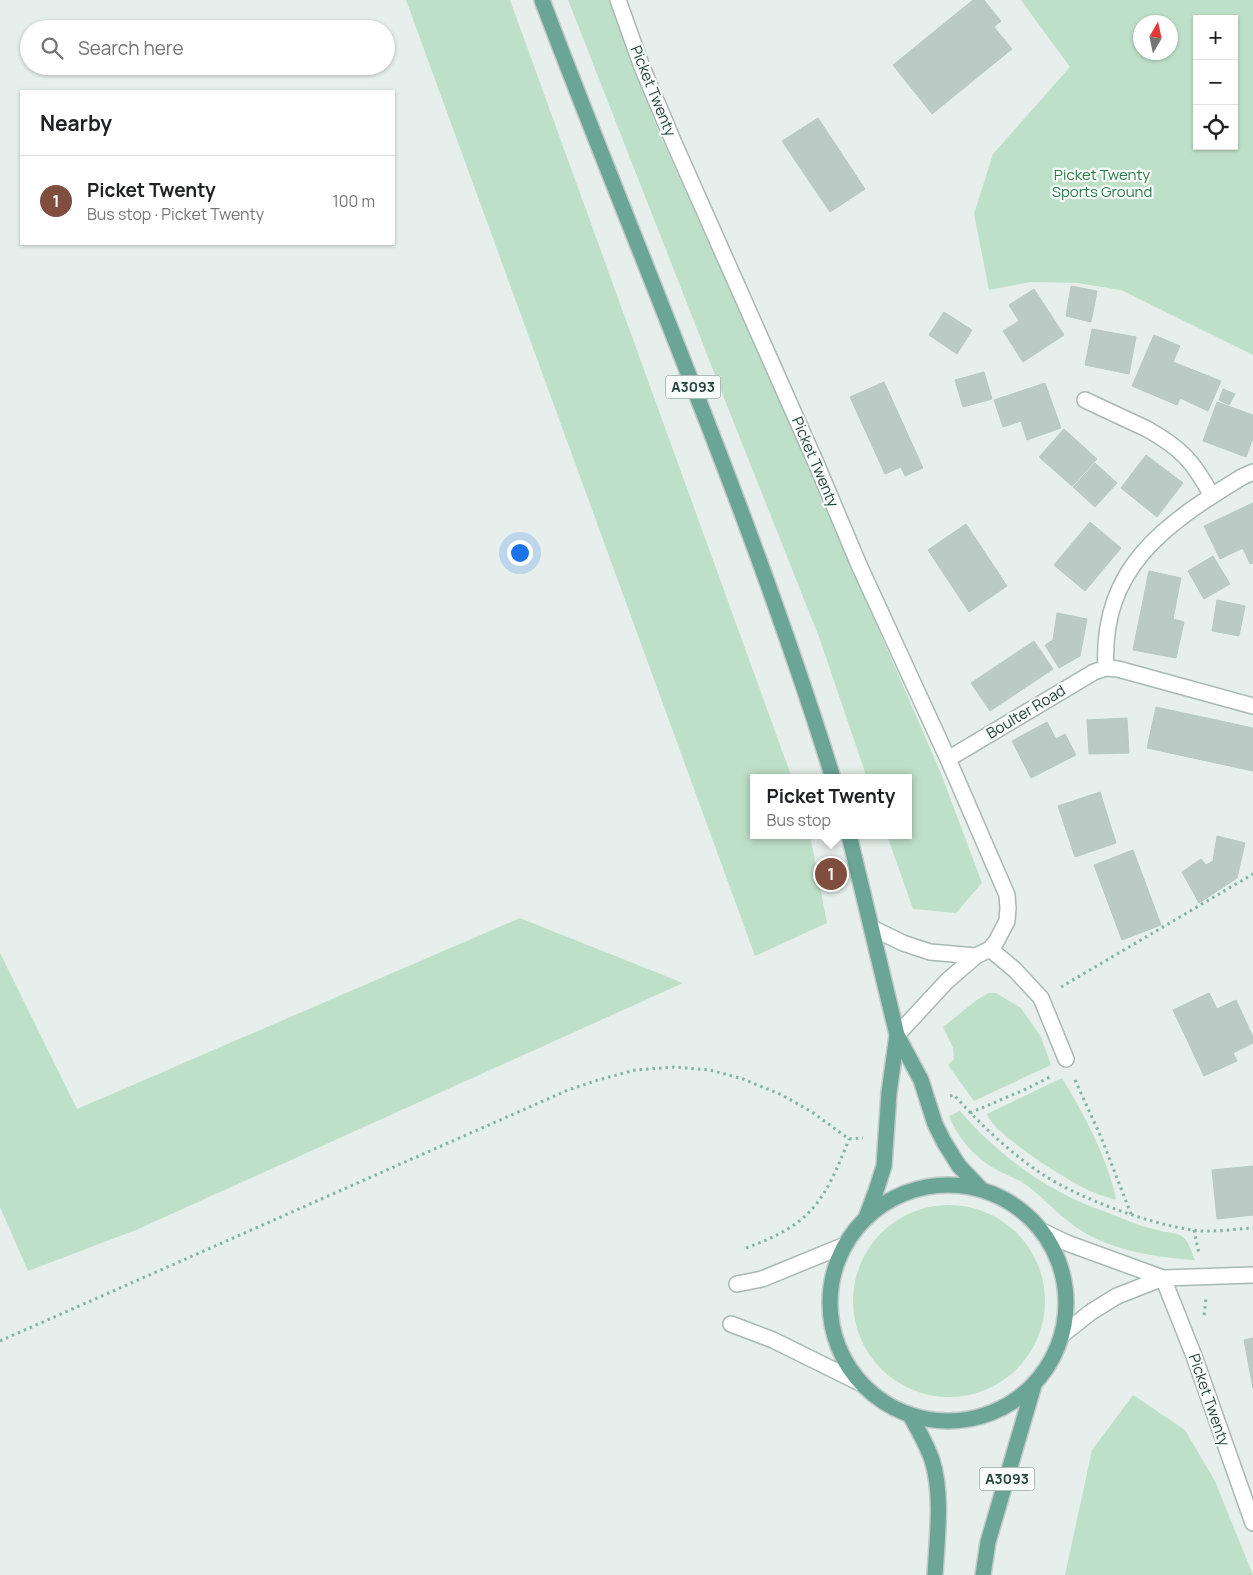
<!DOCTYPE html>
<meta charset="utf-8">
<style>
body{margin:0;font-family:Manrope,sans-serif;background:#f6f6f6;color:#202124}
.controls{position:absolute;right:15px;top:15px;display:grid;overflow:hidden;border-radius:0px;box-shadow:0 1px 4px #0004}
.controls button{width:45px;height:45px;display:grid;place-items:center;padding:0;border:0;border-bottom:1px solid #e0e0e0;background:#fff;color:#202124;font:25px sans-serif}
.compass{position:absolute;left:1133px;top:15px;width:45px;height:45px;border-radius:50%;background:#fff;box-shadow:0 1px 4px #0004;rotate:9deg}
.you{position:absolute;left:519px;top:552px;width:18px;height:18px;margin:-12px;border:4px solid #fff;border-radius:50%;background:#1a73e8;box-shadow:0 0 0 8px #1a73e833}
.badge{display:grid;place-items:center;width:32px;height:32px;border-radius:50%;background:#7f4e3f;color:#fff;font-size:16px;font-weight:700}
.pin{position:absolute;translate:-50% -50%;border:2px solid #fff;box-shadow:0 1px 5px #0006}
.popup{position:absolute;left:750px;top:774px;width:162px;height:65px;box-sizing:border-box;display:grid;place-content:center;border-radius:0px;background:#fff;filter:drop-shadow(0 1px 4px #0005);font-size:16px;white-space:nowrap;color:#757577}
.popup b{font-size:19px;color:#202124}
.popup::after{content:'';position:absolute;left:50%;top:100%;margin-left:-10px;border:10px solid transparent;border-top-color:#fff}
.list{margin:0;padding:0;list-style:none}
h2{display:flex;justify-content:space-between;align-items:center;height:65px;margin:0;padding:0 20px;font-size:21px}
h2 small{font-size:16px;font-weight:400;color:#757577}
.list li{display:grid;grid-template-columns:32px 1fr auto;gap:15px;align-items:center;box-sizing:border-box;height:90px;padding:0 20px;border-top:1px solid #e0e0e0}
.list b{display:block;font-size:19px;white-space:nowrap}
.list p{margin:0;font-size:16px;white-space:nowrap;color:#757577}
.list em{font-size:16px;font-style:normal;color:#757577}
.icon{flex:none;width:28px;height:28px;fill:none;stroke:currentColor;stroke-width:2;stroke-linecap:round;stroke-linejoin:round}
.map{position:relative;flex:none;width:1253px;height:1575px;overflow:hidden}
.search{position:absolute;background:#fff;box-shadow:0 1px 4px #0004;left:20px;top:20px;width:375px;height:55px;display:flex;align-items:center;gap:12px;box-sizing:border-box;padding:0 18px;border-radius:28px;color:#757577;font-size:19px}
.panel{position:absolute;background:#fff;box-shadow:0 1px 4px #0004;left:20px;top:90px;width:375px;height:155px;border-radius:0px}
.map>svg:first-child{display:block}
.green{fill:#bfe0c8;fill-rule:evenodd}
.building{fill:#bbcac4;stroke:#b8c9c2}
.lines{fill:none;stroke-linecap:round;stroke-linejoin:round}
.lane-casing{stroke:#a8b8b2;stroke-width:18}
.street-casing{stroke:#a8b8b2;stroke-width:18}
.primary-casing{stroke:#c2cac8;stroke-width:18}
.path{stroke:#86b3a5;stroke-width:3;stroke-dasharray:2.5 4;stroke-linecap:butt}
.lane{stroke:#fff;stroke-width:15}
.street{stroke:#fff;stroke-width:15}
.primary{stroke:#6aa596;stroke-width:15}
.labels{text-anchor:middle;stroke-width:4.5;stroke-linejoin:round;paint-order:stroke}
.shield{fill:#f7fbf9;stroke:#637a73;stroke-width:1}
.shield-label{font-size:14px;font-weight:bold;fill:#24423a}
.street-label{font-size:15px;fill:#24423a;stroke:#f7fbf9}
.park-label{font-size:15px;fill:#2d7a4b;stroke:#f7fbf9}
</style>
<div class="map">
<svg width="1253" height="1575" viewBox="0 0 1253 1575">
<rect width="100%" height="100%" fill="#e6efeb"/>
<path class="green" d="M406,0H510L792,778H754V835H810L827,923L755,956Z
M568,0H611L657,128L766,370L940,771L982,883L956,913L913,909L887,835H908V778H867L819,637L739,436Z
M1021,0H1253V355L1121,290L1077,283L1031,282L989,290L974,214L993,154L1070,67ZM1197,19H1234V146H1197ZM1170,22V52H1140V22Z
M520,918L683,983L136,1230L28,1271L0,1207V953L77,1109Z
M989,993H996L1021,1008L1041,1037L1051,1065L974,1101L948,1065L954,1059L953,1048L943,1027L978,999Z
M1062,1078C1085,1116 1106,1155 1116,1198L1115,1200C1105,1196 1095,1194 1086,1189C1065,1179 993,1134 987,1114Z
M960,1111C998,1155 1048,1192 1103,1211C1122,1218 1141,1227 1161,1231C1168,1233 1177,1232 1183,1237C1189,1242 1192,1253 1195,1260C1152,1257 1104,1250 1069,1222C1053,1210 1040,1194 1023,1183C1015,1178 1007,1175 999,1171C977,1160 958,1139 949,1116Z
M853 1301a96 96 0 1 1 192 0a96 96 0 1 1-192 0Z
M1133,1395L1185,1430L1215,1481L1253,1575H1065L1092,1450Z"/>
<path class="building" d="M973,0H984L1001,21L994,27L1012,49L932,114L893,65Z
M818,118L865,189L830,212L782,141Z
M1071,286L1097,291L1091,322L1066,316Z
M1034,289L1064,335L1023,362L1003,331L1019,321L1009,305Z
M944,312L972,330L957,354L929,335Z
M1092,329L1136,337L1129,374L1085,365Z
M1154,335L1180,346L1173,362L1221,381L1208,411L1180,398L1177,405L1132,386Z
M984,372L992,399L963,407L955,380Z
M884,382L923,468L905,476L901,467L885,474L850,397Z
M1045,383L1061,428L1027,440L1021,421L1003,427L994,400Z
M1223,389L1235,394L1229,405L1219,400Z
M1217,402L1253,415V438L1246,457L1203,441Z
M1064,429L1097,459L1072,486L1039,457Z
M1146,455L1183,483L1157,517L1121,488Z
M1095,463L1117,483L1095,507L1073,487Z
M1253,503V563L1250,564L1243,548L1220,559L1204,526Z
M1090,522L1121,548L1085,591L1054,565Z
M966,524L1007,586L969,612L928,550Z
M1213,556L1230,584L1204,599L1188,571Z
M1149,571L1181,578L1173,619L1184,622L1176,658L1133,650Z
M1217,600L1245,606L1239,636L1212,631Z
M1057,613L1087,619L1080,656L1059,668L1045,645L1053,640Z
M1034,641L1053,669L990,711L971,683Z
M1156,707L1253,728V771L1147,748Z
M1127,718L1129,753L1089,754L1087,720Z
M1047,722L1056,739L1065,734L1076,755L1031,778L1012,741Z
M1100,792L1116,843L1075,857L1058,806Z
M1217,836L1245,843L1237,878L1199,903L1182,872L1201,859L1206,865L1213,861Z
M1133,850L1161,925L1122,940L1094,865Z
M1209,993L1217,1009L1236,1000L1253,1037V1043L1233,1053L1237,1061L1204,1076L1173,1010Z
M1253,1166V1215L1217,1219L1212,1170Z
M1253,1338V1388L1244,1340Z"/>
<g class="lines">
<defs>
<path id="lane" d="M1085,400L1147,429
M1242,477L1253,472
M737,1284L762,1279L845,1245
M731,1324L773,1340L860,1383"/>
<path id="street" d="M618,0L642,67L674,143L816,463L859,565L948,759L1007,895L1008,908L1007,921L996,942L990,949L976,956L947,981L897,1035
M1147,429C1181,448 1193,461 1212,496
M1242,477C1165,524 1100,568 1106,668L1118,669L1253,706
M948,759L1094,672L1106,668
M872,928L903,943L930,952L976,956
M990,949L1015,970L1041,998L1066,1059
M1042,1231L1067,1243L1163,1278L1194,1356L1253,1523
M1062,1335L1091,1312L1117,1296L1163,1278L1253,1275"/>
<path id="primary" d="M542,0C640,259 751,513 833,778
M849,835L897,1035L921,1080L935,1124L944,1142L959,1166L981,1189
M830 1303a118 118 0 1 1 236 0a118 118 0 1 1-236 0Z
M867,1215L876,1191L884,1166L889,1093L897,1035
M910,1415C918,1430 927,1445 932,1460C943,1494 937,1539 935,1575
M983,1575L988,1542L1034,1385"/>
</defs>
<use href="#lane" class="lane-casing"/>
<use href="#street" class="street-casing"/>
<use href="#primary" class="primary-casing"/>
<path class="path" d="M1061,987L1253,874
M1075,1080L1101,1137L1131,1214
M950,1096L954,1095C980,1124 1009,1152 1042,1174C1080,1199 1147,1223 1192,1230C1211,1233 1233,1229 1253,1228
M970,1113L1026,1089L1052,1076
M1194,1230L1199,1254
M746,1248C812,1224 824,1202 849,1139
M1204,1315L1206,1299
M0,1341L568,1090L598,1080L635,1070L674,1067L710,1070L743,1079L782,1095L812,1112L849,1139L863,1138"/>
<use href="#lane" class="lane"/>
<use href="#street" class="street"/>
<use href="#primary" class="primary"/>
</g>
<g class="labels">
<g class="shield">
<rect x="665.5" y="375.5" width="55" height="23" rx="4"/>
<rect x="979.5" y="1467.5" width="55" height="23" rx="4"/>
</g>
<g class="shield-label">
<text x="693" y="392">A3093</text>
<text x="1007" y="1484">A3093</text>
</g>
<g class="street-label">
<text transform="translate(653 91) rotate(68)" y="5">Picket Twenty</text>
<text transform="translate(815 462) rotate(67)" y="5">Picket Twenty</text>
<text transform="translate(1026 712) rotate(-31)" y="5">Boulter Road</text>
<text transform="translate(1209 1400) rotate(71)" y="5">Picket Twenty</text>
</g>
<g class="park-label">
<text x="1102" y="180">Picket Twenty<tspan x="1102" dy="17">Sports Ground</tspan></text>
</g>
</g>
</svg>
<div class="controls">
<button>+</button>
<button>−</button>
<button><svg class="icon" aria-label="locate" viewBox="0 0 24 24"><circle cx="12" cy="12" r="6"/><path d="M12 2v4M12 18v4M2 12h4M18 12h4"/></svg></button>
</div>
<svg class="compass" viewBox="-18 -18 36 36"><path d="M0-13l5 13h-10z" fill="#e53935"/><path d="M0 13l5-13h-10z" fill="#757577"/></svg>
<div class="you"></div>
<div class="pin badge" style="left:831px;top:874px">1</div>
<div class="popup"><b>Picket Twenty</b>Bus stop</div>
<div class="search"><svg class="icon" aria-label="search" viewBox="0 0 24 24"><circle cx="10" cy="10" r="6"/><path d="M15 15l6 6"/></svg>Search here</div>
<section class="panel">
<h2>Nearby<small></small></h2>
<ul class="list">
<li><span class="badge">1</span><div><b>Picket Twenty</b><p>Bus stop · Picket Twenty</p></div><em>100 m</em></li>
</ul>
</section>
</div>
